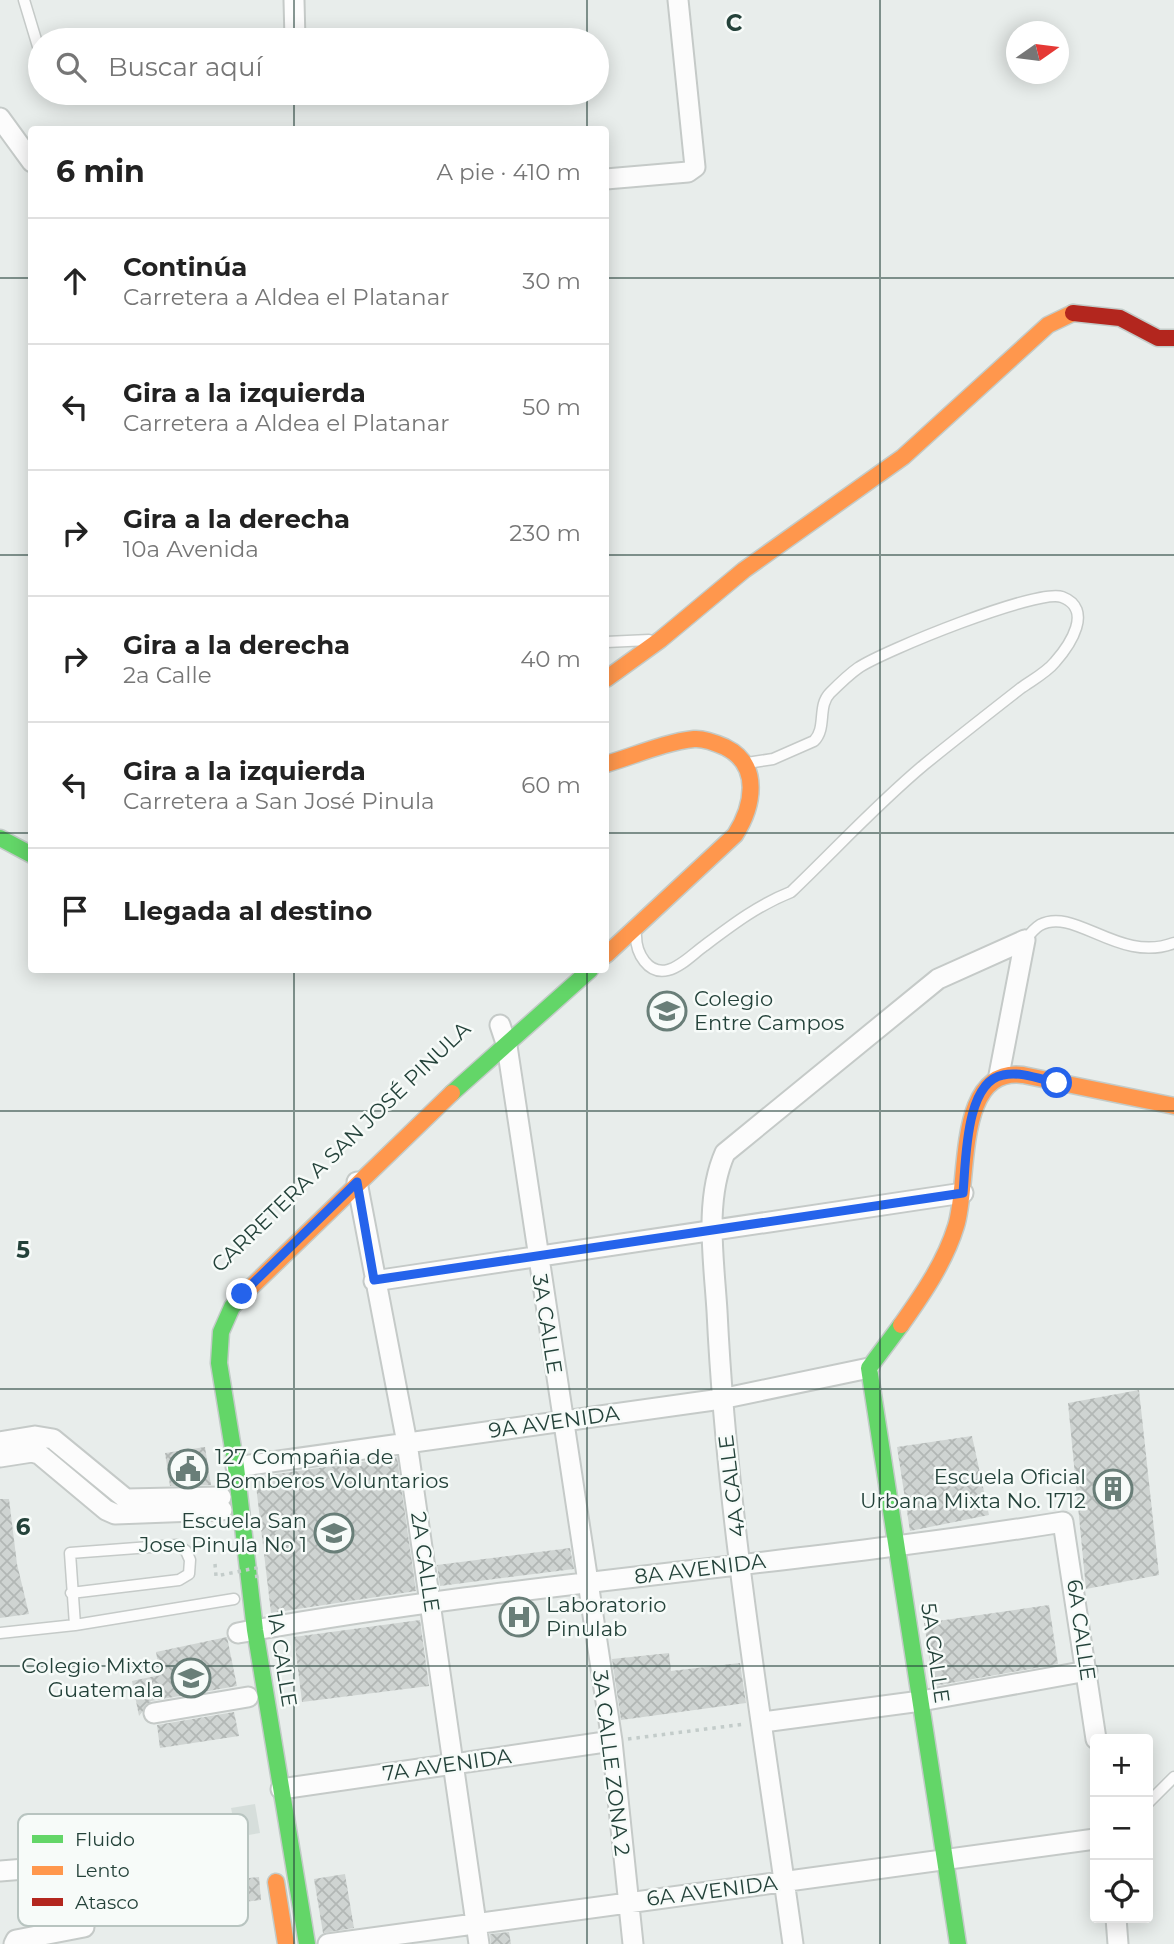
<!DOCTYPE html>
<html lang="es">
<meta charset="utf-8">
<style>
body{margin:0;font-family:Montserrat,sans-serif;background:#f6f6f6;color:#222}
.controls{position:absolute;right:21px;bottom:21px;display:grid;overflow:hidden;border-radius:7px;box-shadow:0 4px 18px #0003}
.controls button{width:63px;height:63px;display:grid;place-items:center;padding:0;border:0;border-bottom:2px solid #e0e0e0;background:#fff;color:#222;font:35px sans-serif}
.compass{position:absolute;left:1006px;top:21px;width:63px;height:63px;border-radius:50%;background:#fff;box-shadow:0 4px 18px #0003;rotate:76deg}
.stop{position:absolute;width:21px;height:21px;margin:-16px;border:5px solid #2563eb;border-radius:50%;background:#fff}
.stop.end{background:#2563eb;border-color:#fff;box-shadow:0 2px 7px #0008}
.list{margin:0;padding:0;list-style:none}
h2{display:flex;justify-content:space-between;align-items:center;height:91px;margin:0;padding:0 28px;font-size:30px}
h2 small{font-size:23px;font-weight:400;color:#767676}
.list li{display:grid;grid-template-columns:46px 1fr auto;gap:21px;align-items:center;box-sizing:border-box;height:126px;padding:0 28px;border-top:2px solid #e0e0e0}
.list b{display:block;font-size:26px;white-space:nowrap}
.list p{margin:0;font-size:23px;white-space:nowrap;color:#767676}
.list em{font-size:23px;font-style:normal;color:#767676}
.icon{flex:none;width:38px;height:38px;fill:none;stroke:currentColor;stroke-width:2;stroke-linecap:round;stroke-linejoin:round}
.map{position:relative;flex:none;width:1174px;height:1944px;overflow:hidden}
.search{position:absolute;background:#fff;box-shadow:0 4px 18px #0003;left:28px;top:28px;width:581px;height:77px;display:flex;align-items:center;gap:18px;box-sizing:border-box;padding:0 24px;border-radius:38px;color:#767676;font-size:26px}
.panel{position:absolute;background:#fff;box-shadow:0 4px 18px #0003;left:28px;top:126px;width:581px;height:847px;border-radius:7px}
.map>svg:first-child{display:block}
.built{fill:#d6dedb}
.building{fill:url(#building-cross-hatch)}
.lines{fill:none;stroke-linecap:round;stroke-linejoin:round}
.lane-casing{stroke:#c5cac8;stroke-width:13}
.street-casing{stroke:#c5cac8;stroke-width:23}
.fast-casing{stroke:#c3cbc8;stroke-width:19}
.slow-casing{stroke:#c3cbc8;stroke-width:19}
.jam-casing{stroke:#c3cbc8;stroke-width:19}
.path{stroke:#c3ccca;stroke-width:3.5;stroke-dasharray:3.5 5;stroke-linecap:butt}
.lane{stroke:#fcfcfc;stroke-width:10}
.street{stroke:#fcfcfc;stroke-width:19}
.fast{stroke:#63d668;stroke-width:16}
.slow{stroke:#ff974d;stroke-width:16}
.jam{stroke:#b3261e;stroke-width:16}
.path-bridge{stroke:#c3ccca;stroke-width:3.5;stroke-dasharray:3.5 5;stroke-linecap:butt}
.route{stroke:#2563eb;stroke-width:9}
.grid{fill:none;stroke:#24423a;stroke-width:2;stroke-opacity:0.55}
.labels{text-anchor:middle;stroke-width:5;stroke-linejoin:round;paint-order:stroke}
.poi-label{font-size:21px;fill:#24423a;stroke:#f7fbf9;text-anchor:start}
.street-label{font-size:21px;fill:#24423a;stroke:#f7fbf9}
.key{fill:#f7fbf9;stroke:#b8c4c0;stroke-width:2}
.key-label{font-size:19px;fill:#24423a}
.grid-label{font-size:23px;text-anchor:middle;font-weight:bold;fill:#24423a;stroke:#f7fbf9;stroke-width:5;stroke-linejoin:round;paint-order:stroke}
</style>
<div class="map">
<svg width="1174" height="1944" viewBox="0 0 1174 1944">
<defs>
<pattern id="building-cross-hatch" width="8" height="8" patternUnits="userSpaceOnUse" patternTransform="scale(1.75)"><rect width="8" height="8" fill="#cfd4d2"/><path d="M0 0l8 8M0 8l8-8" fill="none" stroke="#b2b7b5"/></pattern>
</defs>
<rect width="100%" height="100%" fill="#e8edeb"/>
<path class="built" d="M255,1804L260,1833L237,1837L231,1808Z"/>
<path class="building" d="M1139,1390L1159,1575L1086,1589L1068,1403Z
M972,1436L989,1515L910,1531L897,1447Z
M205,1447L211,1485L170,1486L165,1453Z
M397,1457L416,1591L271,1613L255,1477Z
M0,1499H9L17,1564L29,1614L0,1618Z
M570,1548L574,1569L440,1586L437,1565Z
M527,1602L531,1629L511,1632L507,1605Z
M1049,1605L1058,1664L934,1686L924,1623Z
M420,1620L429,1686L302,1702L294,1637Z
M227,1637L237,1686L151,1701L139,1716L132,1681L160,1675L156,1652Z
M669,1653L671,1671L740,1663L746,1703L621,1720L612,1659Z
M234,1712L239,1736L160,1748L157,1725Z
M345,1874L354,1928L323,1933L314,1879Z
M259,1877L261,1900L244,1902L240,1879Z
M509,1932L511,1944H491L490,1934Z"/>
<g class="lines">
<defs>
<path id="lane" d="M24,0L40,53
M606,642L649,640
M636,936C636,953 648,975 668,970C681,967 694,953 704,946C732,925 758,905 791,892C836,849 878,803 925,764C957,738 989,713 1021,688C1032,680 1046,673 1055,662C1070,645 1094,609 1062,597C1038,588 883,651 858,668C848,675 839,684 830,693C817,706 827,728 814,741L773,759L747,763
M1025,940C1029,935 1035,928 1040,925C1075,906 1119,964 1174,943
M71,1593L179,1580L189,1574L190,1560L186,1551L177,1545L70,1553L75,1625
M0,1633L75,1625L234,1599
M1148,1803L1174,1777"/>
<path id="street" d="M294,0L295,40
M0,118L32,162
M606,179L688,172L695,167L678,0
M500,1025L507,1046L612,1741L633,1944
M999,1075L1025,940
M357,1182L407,1443L479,1944
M374,1281L963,1193
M0,1442L35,1436L53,1439L126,1499L221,1497
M0,1457L32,1452L39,1454L106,1510L115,1514L222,1510
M236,1467L721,1399L869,1368
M238,1633C511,1583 789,1566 1063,1522L1096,1739
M154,1713L248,1697
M763,1722L921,1701L1087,1671
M281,1789L612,1741
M0,1871L123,1861
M1116,1918L1118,1944
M14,1944L16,1940L84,1927
M328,1944L1095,1839
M793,1944C764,1734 727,1522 717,1311C714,1261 704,1200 725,1153L938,979L1025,940"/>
<path id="fast" d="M0,838L32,855
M452,1093L590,970
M245,1293L232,1307L221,1332L219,1363L236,1467L255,1630L307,1944
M901,1325L869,1368L958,1944"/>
<path id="slow" d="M606,679L660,640L744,570L903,457L1048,325L1073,313
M606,764C634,756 665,742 694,739C704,738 716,743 725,747C762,765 753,807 735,835L606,955
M245,1293L452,1093
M901,1325C923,1294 945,1262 956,1226C970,1182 954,1067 1023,1075L1174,1106
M276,1882L286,1944"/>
<path id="jam" d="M1073,313L1120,318L1158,338H1174"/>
</defs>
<use href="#lane" class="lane-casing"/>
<use href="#street" class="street-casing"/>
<use href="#fast" class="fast-casing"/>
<use href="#slow" class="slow-casing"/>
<use href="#jam" class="jam-casing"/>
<path class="path" d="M628,1739L745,1724"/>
<use href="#lane" class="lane"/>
<use href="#street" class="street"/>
<use href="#fast" class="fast"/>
<use href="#slow" class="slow"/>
<use href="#jam" class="jam"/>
<path class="path-bridge" d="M215,1564L216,1576L256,1568L257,1580"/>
</g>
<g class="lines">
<path class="route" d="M242,1294L357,1182L374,1280L963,1193C966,1162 965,1082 1003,1075C1020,1071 1040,1079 1057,1083"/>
</g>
<path class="grid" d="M294,0V40M587,0V40M880,0V1944M294,93V130M587,93V130M0,278H32M606,278H1174M0,555H32M606,555H1174M0,833H32M606,833H1174M294,970V1944M587,970V1944M0,1111H1174M0,1389H1174M0,1666H1174"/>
<defs>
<symbol id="school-ring" viewBox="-11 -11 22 22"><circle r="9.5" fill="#f7fbf9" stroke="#697e78" stroke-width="1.5"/><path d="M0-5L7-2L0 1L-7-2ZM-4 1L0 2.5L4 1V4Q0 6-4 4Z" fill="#697e78"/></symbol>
<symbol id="civic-ring" viewBox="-11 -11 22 22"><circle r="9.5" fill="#f7fbf9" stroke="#697e78" stroke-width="1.5"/><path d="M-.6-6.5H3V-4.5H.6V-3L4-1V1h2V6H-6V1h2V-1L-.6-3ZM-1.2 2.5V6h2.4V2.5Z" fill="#697e78"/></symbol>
<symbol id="building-ring" viewBox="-11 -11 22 22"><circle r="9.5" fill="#f7fbf9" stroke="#697e78" stroke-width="1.5"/><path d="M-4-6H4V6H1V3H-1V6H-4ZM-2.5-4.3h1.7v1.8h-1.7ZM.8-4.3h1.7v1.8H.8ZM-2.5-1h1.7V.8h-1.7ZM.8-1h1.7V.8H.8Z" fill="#697e78"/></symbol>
<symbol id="hospital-ring" viewBox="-11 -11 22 22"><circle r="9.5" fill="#f7fbf9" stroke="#697e78" stroke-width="1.5"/><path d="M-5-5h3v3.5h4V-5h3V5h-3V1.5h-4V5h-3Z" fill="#697e78"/></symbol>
</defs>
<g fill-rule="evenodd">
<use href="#school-ring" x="645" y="989" width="44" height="44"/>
<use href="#civic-ring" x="166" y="1447" width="44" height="44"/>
<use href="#building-ring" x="1091" y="1467" width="44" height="44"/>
<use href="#school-ring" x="312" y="1511" width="44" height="44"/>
<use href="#hospital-ring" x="497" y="1595" width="44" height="44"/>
<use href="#school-ring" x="169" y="1656" width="44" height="44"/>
</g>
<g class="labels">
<g class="poi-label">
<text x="694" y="1006">Colegio<tspan x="694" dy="24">Entre Campos</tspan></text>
<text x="215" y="1464">127 Compañia de<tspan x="215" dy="24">Bomberos Voluntarios</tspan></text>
<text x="1086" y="1484" text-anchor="end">Escuela Oficial<tspan x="1086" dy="24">Urbana Mixta No. 1712</tspan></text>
<text x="307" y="1528" text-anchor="end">Escuela San<tspan x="307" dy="24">Jose Pinula No 1</tspan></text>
<text x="546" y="1612">Laboratorio<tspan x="546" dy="24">Pinulab</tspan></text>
<text x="164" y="1673" text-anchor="end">Colegio Mixto<tspan x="164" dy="24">Guatemala</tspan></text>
</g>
<g class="street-label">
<text transform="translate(341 1147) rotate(-44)" y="7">CARRETERA A SAN JOSÉ PINULA</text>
<text transform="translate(547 1324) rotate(81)" y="7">3A CALLE</text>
<text transform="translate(554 1422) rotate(-8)" y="7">9A AVENIDA</text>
<text transform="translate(732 1486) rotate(-97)" y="7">4A CALLE</text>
<text transform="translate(425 1562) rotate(82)" y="7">2A CALLE</text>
<text transform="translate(700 1569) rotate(-7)" y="7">8A AVENIDA</text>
<text transform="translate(1081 1630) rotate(82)" y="7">6A CALLE</text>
<text transform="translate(935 1653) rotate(82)" y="7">5A CALLE</text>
<text transform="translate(282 1659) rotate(81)" y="7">1A CALLE</text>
<text transform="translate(611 1763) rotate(83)" y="7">3A CALLE ZONA 2</text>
<text transform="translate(447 1765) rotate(-8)" y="7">7A AVENIDA</text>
<text transform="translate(712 1891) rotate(-7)" y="7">6A AVENIDA</text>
</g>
</g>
<rect x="18" y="1814" width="230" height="112" rx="10" class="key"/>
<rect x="32" y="1835" width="31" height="8" fill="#63d668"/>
<rect x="32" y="1866" width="31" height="9" fill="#ff974d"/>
<rect x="32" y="1898" width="31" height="8" fill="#b3261e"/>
<g class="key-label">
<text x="75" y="1846">Fluido</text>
<text x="75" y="1877">Lento</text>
<text x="75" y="1909">Atasco</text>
</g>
<g class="grid-label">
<text x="734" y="31">C</text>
<text x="23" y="1258">5</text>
<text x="23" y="1535">6</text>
</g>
</svg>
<div class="controls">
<button>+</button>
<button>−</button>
<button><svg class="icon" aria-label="locate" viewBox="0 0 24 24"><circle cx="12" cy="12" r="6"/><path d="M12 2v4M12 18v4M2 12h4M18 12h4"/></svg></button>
</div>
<svg class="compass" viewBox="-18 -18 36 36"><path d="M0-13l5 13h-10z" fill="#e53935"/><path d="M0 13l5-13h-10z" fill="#767676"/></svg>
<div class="stop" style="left:1057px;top:1083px"></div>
<div class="stop end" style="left:242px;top:1294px"></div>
<div class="search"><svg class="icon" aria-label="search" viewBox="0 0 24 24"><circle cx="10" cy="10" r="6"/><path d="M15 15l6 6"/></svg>Buscar aquí</div>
<section class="panel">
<h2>6 min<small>A pie · 410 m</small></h2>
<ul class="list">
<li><svg class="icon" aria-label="ahead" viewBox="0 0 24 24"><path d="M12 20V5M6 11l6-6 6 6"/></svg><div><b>Continúa</b><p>Carretera a Aldea el Platanar</p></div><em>30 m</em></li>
<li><svg class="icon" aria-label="left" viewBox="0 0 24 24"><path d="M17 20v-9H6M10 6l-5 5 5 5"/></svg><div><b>Gira a la izquierda</b><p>Carretera a Aldea el Platanar</p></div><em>50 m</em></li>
<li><svg class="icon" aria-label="right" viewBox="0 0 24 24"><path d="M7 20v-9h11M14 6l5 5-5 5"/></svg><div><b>Gira a la derecha</b><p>10a Avenida</p></div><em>230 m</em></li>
<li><svg class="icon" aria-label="right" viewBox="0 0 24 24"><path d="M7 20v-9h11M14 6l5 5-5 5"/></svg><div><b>Gira a la derecha</b><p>2a Calle</p></div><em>40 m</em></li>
<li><svg class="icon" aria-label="left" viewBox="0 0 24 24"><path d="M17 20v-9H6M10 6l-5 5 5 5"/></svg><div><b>Gira a la izquierda</b><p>Carretera a San José Pinula</p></div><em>60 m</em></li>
<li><svg class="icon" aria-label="arrive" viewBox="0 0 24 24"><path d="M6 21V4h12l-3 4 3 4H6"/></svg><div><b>Llegada al destino</b></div></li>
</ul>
</section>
</div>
